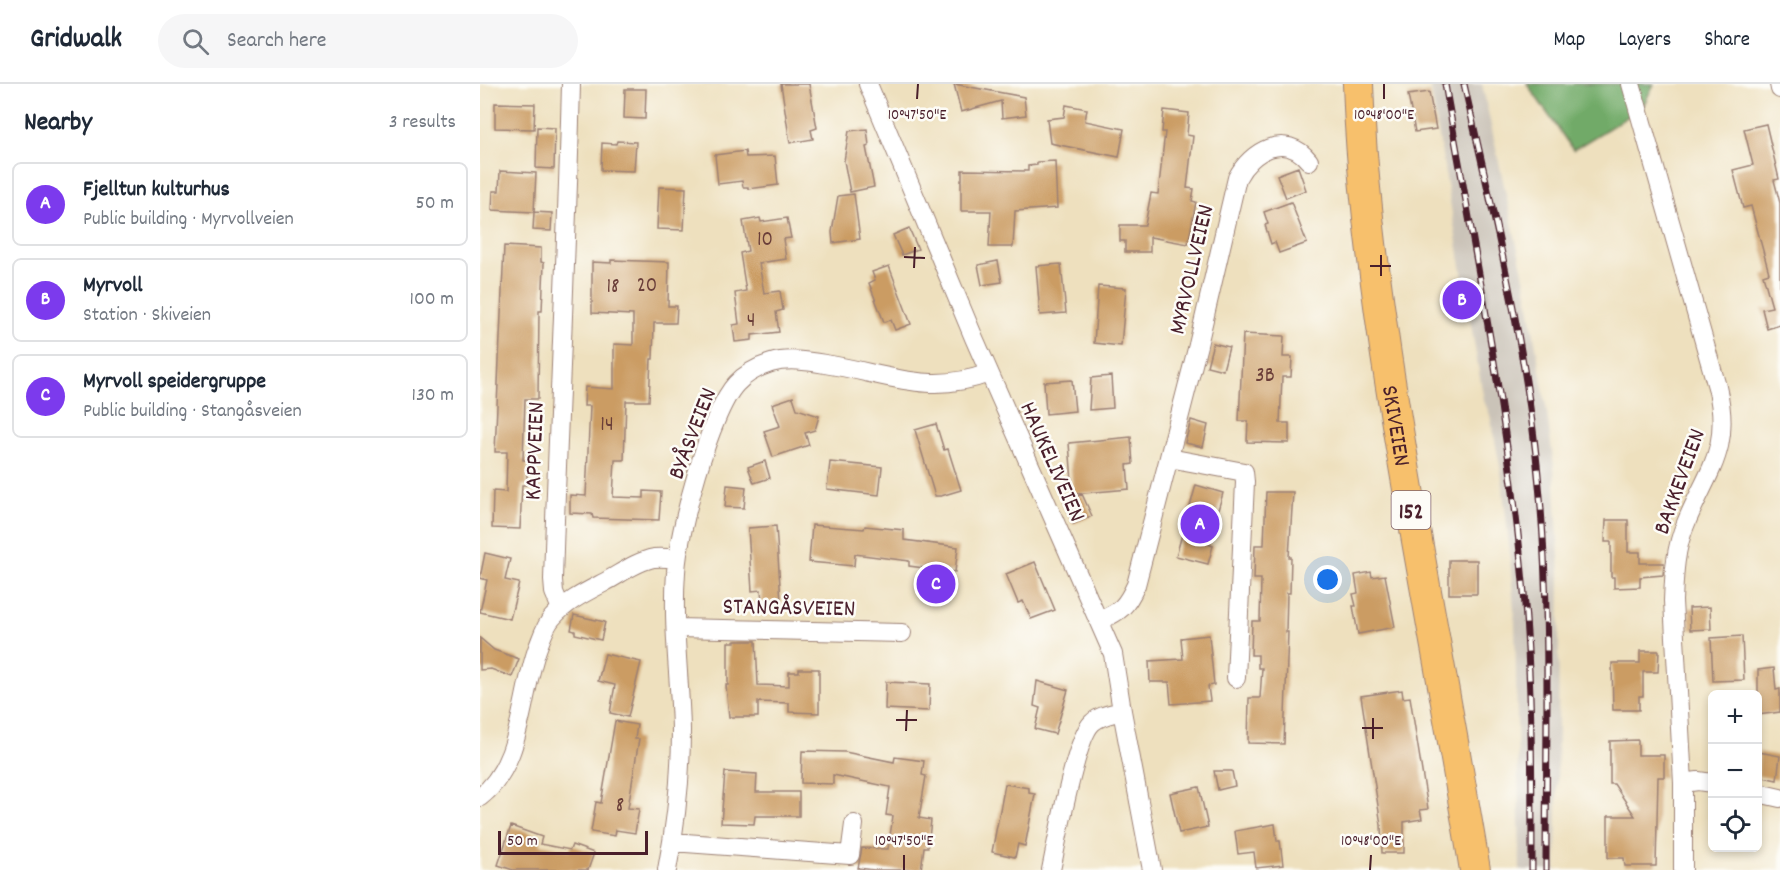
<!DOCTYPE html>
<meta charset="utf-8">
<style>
body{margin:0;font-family:Dekko,sans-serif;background:#f6f6f7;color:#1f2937}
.controls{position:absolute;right:18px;bottom:18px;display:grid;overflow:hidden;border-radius:9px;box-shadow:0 3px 9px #0003}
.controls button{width:54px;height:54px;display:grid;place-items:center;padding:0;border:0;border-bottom:2px solid #e0e1e3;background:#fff;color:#1f2937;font:30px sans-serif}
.scale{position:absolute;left:18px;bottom:15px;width:150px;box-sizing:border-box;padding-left:6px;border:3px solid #4a1f2b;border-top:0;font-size:16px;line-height:21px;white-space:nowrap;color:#4a1f2b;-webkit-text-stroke:4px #fdfcf7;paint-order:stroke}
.you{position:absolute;left:848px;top:496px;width:21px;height:21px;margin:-15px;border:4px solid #fff;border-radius:50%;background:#1a73e8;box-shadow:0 0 0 9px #1a73e833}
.badge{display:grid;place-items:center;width:39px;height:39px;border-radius:50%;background:#7c3aed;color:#fff;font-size:20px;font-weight:700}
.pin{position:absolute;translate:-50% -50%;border:3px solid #fff;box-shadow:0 2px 6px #0006}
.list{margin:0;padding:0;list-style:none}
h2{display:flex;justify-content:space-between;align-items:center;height:78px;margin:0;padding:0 24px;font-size:26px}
h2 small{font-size:20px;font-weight:400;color:#747a83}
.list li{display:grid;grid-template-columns:39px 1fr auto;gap:18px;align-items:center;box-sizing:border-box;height:84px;margin:0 12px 12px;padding:0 12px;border:2px solid #e0e1e3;border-radius:9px}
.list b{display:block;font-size:22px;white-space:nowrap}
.list p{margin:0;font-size:20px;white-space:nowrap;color:#747a83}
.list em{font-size:20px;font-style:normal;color:#747a83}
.icon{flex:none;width:33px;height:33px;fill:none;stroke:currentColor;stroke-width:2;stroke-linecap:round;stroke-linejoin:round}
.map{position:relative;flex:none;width:1300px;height:786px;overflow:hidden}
header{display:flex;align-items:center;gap:36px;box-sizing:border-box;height:84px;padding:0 30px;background:#fff;border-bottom:2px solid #e0e1e3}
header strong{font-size:28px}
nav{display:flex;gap:33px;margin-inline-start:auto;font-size:21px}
.search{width:420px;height:54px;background:#f6f6f7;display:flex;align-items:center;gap:15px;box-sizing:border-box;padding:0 21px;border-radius:33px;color:#747a83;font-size:22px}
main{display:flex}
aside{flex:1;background:#fff}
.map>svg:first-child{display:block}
.industrial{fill:#cac3b8}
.forest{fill:#71aa68;stroke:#5e644a;stroke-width:1.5}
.building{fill:#cb9c64}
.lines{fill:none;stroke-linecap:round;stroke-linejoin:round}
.street-casing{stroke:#9c8074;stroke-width:20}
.primary-casing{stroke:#9c8074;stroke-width:32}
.street{stroke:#fff;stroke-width:18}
.primary{stroke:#f7c06c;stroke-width:30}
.rail-casing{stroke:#4a1f2b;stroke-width:7}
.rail{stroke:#fdfcf7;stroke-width:4.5;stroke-dasharray:14;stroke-linecap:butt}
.ticks{fill:none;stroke:#4a1f2b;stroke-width:2}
.labels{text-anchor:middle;stroke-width:5;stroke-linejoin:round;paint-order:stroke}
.number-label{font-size:21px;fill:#6a3e39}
.shield{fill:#fdfcf7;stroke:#806168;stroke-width:1.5}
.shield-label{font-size:22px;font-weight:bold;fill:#4a1f2b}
.street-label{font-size:24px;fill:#4a1f2b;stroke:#fdfcf7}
.ticks-label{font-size:15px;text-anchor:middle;fill:#4a1f2b;stroke:#fdfcf7;stroke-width:5;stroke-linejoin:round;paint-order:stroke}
</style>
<header>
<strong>Gridwalk</strong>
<div class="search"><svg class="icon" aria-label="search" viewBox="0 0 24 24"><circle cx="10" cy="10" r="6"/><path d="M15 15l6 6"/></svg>Search here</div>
<nav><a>Map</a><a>Layers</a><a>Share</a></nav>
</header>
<main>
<aside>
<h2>Nearby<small>3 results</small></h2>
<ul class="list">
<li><span class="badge">A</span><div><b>Fjelltun kulturhus</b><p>Public building · Myrvollveien</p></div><em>50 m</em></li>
<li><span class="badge">B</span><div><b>Myrvoll</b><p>Station · Skiveien</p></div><em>100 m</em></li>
<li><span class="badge">C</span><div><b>Myrvoll speidergruppe</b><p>Public building · Stangåsveien</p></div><em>130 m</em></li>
</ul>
</aside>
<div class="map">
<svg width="1300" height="786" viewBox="0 0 1300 786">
<rect width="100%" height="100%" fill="#fdfcf7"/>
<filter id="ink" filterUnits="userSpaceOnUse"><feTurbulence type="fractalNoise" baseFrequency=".0167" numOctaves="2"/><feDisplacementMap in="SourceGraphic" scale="12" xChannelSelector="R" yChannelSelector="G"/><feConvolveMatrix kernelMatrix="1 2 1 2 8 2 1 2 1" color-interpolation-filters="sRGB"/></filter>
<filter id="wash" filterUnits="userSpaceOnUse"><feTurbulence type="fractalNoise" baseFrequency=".008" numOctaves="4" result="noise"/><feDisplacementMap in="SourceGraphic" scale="24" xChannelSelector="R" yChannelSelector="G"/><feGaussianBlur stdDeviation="1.35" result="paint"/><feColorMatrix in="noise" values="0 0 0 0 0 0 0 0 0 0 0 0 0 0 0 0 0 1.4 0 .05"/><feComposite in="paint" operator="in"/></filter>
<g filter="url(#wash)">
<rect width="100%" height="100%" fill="#eee0be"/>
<path class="industrial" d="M950,0H1002L1045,198L1066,322L1074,383L1080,493L1076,786H1040L1035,540L1029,460L1021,387L1010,331L1004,317Z"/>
<path class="forest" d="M1047,0H1174L1162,24L1093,66Z"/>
<g id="blocks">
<path class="building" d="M301,0H329L337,44L331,46L333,55L310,59Z
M474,0L544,13L546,31L522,34L521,17L481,28Z
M145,5H166L165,35L144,34Z
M949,8L956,45L935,48L928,11Z
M15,19L55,20L54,45L15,44Z
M586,21L607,25L605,37L644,45L639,73L570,59L567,35L584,33Z
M684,26L709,29L707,51L713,52L707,104L714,105L712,117L716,118L708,160L670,153V168H645V157H640V141H665L671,109L678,110L685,48H682Z
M1286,40L1299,95L1294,96L1300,119V241L1287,245L1282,225L1292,223L1283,191L1289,189L1271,122L1263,124L1253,86L1273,81L1264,45Z
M57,43L75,44L74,85L56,84Z
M387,45L389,62L386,63L394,103L370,108L364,77L369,47Z
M137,57L156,58L154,87L121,86L122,59L136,60Z
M265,67L266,73L295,72L298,101L268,105V103H263L262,97L238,100L235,71Z
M575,77L577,124L535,127L533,163H509L511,127H481V96H482V86L548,87V82L557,81V78Z
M818,83L826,106L806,114L797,91Z
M20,87L56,89L54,128L72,129L71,147L53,146L54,128L12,126L13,107H19Z
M179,103L206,104L204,146L177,145Z
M374,110L380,155L353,159L352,148L358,112Z
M811,118L827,159L799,169L795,158L791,160L785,141L788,140L784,128Z
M280,134L281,138L307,134L311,154L303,155L306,175L279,179L284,209L300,207L303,226L296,228L299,248L272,251V256L255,258L253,241L259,240L255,209L266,207L260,169L268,167L263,137Z
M429,144L438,165L422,171L413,151Z
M24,162L61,164V178L64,179L62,227H59L58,315H45L43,376H48L47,389V401H42L40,445L12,444L13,407L26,408L27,368H15Z
M131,176L189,178L188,222H197L196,239H174L173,275H171L169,317H146L144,376H135L133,413L164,414V407L181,408L179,436L113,434L112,430L90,429V411L106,412L110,322H104L105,303L134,305V260L153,261V231L112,229V178L131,179Z
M518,177L522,198L502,201L498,181Z
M581,180L586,229L560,231L556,182Z
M409,182L431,240L415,246L411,236L404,238L389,199L395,196L392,188Z
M618,202L646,204L641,262L614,259Z
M763,250L804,252L803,273H812L811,293H802L800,339H809V359L767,358L768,337H759Z
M733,259L749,263L743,286L727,282Z
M631,292L633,324L609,326L611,294Z
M592,296L595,327L566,330L564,298Z
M313,313L317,325L339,332L335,346L325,349L329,361L293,373L284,347L300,342L292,320Z
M711,336L728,341L723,363L705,359Z
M456,340L464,366L468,365L481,406L461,412H455L435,346Z
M651,353L653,380L647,381L649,405L593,410L589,359Z
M285,377L290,394L274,399L268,383Z
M350,378L402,383L399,411L347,405Z
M247,401L266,403L264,424L245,423Z
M716,401L743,409L728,460L733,462L728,480L696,472Z
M786,408H813L809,473H811L810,509H807L806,548H808L804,660L768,659L769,614H780L782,584H778V571H771L772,537H780L781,495H774L775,461H784Z
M602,410L612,432L593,440L584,418Z
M1126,436H1148V468H1160V479H1184L1183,491L1160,493V503L1134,504V493H1131V458H1125Z
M332,441L384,445L385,442L424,446V456L478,463L475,488L429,482V477L375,470L374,482L329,478Z
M296,442L301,517L282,518L281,506L272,507L268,444Z
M5,469L30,475L25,496L39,499L30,535L0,528L7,496L0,494Z
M969,476H997V510H969Z
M555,478L575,526L551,535L543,517L538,519L526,490Z
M891,488L892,493L905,491L915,543L878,550L873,522H876L873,510L878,509L875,491Z
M1230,523L1231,545L1210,546L1209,524Z
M94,531L125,538L121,556L95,550V547L91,546Z
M729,551L734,601L728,602L730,617L691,620L689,598H670L669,577L703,575L701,554Z
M1262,552L1264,596L1233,597L1231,554Z
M0,554L14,566L39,575L32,593L11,585L0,586Z
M255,557H276L278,601L309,602V588H319V585H339V629L309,628V619L278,618V633H249L246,601H248V558H255Z
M1160,567H1179L1178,588H1163V612H1159V626H1133L1132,579H1160Z
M125,570L161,578L148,633L130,629L135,601L118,597Z
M1294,584L1296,606L1300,605V628L1278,631V586Z
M557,597L588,606L575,650L555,645L560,624L554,622Z
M406,598L450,600L449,627L405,625Z
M922,606L923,614L930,613L948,725L940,726L942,735L924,738V769H902L901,741L881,612Z
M135,637L157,641L155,655H159L148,724L159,725L155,749L136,746L135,752L111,748L116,718L121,719Z
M1158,656V671H1184V693H1178L1176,782H1145L1144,774H1128V732H1155L1134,700H1130V657Z
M322,667L365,668L414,678L415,673L444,677L442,691L446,692L439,734L451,736L448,763H444L441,786H394L378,784L382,764L408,765L413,732L406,731L410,703L353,691V700L321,699Z
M1279,668L1300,672L1297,696L1278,692Z
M734,687H752L755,702L738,706Z
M245,688L277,690L276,708H319V732H275L274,740L241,739Z
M525,700L549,704V709L555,710L545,762L538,760L535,773L512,768Z
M719,703L728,743L699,749L690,709Z
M795,740L797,757H800L803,781L776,784L774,768L758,770L755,747Z
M31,742L62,753L60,760L90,766L92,761L114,769L108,786H33L18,781Z"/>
</g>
</g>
<g filter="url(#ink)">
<use href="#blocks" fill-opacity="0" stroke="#9c8074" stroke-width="1.5"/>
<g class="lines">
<defs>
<path id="street" d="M388,0L494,254L633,570L642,627L672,786
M1151,0L1237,303C1252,365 1228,386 1206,439C1195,464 1194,491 1193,517L1203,699V786
M1299,0L1300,5
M689,374L764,388L765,398L756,594
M81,525L74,508L73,496C78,331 87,165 91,0
M619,537C641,527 646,523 656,501L718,261L757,94C771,67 805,47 829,77
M196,544L422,549
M1203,699L1218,697L1232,699
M1278,709L1300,714
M0,713C43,680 40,611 58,563C62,553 65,542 72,534C87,517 106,508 125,498C140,490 157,477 174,474C181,473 189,474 197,475
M192,758L370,771L374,740
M187,786C196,740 201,693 201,646C200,594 192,541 196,488C198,448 230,328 256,300C265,290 278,283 291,279C308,274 327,277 345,280C405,289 448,312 509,289
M571,786C577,758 595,655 612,639C620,631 631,630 642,627"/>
<g id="primary">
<path id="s1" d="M878,0C881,91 893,181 906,271C932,443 967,614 995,786"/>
</g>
</defs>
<use href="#street" class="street-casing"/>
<use href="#primary" class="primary-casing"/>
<use href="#street" class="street"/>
<use href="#primary" class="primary"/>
<defs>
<path id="rail" d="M965,0C993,159 1025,318 1041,478C1052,580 1052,683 1052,786
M984,0C1014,133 1047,265 1059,401C1071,529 1066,658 1066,786"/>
</defs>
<use href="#rail" class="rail-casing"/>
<use href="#rail" class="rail"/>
</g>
</g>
<path class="ticks" d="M437,15L438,0M904,15V0M424,173L445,174M890,182H911M434,184L435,163M901,192V171M416,636H437M882,644H903M426,647L427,626M893,655V634M424,786V771M890,786L891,771"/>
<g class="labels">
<g class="number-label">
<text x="285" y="161">10</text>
<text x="167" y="207">20</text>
<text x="133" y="208">18</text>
<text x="271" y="242">4</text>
<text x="785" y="297">3B</text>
<text x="127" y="346">14</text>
<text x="140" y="727">8</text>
</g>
<rect class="shield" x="911.5" y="407" width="39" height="38" rx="4.5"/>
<g class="shield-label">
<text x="931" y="434">152</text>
</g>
<g class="street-label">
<text transform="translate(710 185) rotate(-77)" y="8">MYRVOLLVEIEN</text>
<text dy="8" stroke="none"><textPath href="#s1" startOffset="344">SKIVEIEN</textPath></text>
<text transform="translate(211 349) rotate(-69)" y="8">BYÅSVEIEN</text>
<text transform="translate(53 367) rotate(-88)" y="8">KAPPVEIEN</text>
<text transform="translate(574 377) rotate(66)" y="8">HAUKELIVEIEN</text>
<text transform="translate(1198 397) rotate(-70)" y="8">BAKKEVEIEN</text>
<text transform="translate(309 522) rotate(1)" y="8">STANGÅSVEIEN</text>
</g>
</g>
<g class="ticks-label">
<text x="437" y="35">10°47'50"E</text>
<text x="904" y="35">10°48'00"E</text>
<text x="424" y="761">10°47'50"E</text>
<text x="891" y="761">10°48'00"E</text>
</g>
</svg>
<div class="controls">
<button>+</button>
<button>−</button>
<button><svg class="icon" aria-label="locate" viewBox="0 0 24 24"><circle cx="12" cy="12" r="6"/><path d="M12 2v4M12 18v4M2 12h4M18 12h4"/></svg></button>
</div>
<div class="scale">50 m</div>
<div class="you"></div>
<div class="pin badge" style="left:720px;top:440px">A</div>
<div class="pin badge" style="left:982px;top:216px">B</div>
<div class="pin badge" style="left:456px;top:500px">C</div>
</div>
</main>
